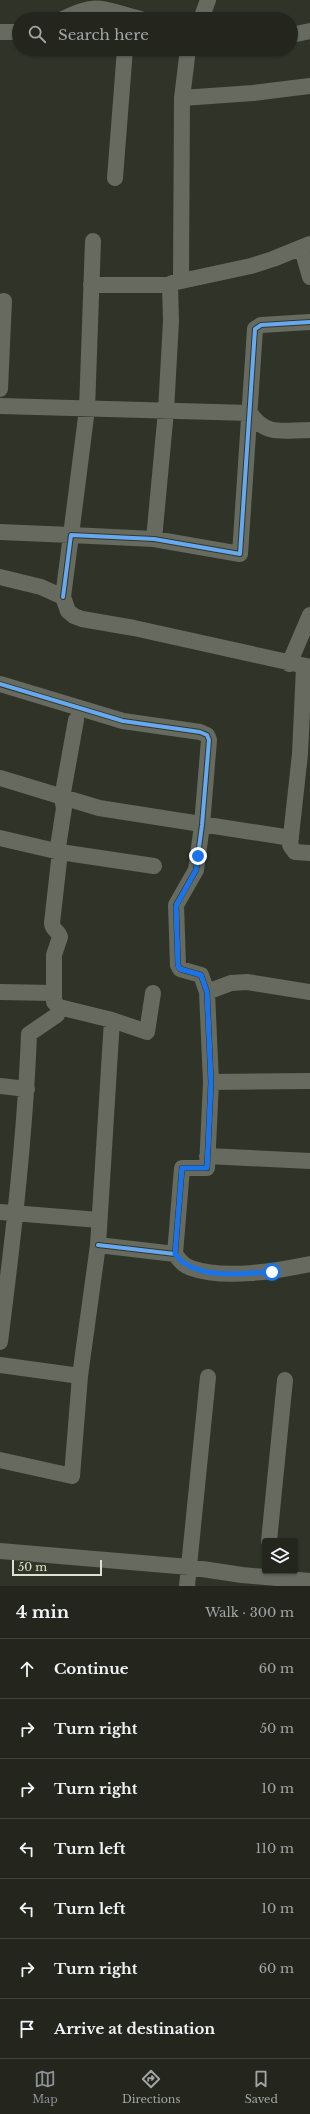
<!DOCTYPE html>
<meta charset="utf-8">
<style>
body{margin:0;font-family:"Libre Baskerville",serif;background:#30322b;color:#f1f3f6}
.controls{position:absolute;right:12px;bottom:12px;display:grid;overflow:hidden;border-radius:4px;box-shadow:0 1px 3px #0004}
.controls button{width:36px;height:36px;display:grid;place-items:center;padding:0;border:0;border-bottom:1px solid #41433c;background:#24261e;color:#f1f3f6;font:20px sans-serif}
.scale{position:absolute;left:12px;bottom:10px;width:90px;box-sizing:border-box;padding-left:4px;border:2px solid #dde1d4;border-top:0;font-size:11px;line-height:14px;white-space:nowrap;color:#dde1d4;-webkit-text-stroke:3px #333823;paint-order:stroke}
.stop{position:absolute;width:12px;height:12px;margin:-9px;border:3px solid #1a73e8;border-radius:50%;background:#fff}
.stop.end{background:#1a73e8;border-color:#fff;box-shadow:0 1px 4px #0008}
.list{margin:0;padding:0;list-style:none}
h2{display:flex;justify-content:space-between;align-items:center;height:52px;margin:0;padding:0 16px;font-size:17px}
h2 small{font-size:13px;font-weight:400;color:#a3a5a4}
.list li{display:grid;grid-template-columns:26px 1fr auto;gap:12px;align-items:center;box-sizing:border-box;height:60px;padding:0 16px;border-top:1px solid #41433c}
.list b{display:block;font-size:15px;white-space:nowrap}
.list em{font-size:13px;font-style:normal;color:#a3a5a4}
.icon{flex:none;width:22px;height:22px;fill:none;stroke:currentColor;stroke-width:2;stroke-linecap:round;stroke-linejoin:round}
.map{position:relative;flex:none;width:310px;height:1586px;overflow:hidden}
.search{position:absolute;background:#24261e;box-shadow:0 1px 3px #0004;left:12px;right:12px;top:12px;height:44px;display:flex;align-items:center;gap:10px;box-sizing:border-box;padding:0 14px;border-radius:22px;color:#a3a5a4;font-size:15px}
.sheet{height:472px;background:#24261e}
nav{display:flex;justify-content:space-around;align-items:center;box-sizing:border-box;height:56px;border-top:1px solid #41433c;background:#24261e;font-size:11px;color:#a3a5a4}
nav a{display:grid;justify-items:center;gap:2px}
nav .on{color:#8c9099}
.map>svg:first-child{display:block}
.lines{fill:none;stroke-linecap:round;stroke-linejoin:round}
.minor{stroke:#676a5f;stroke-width:16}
.cycleway-casing{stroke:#333823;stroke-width:6}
.cycleway{stroke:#66a8f1;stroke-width:4}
.route{stroke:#1a73e8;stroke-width:5}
</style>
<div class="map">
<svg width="310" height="1586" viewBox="0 0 310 1586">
<rect width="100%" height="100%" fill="#303328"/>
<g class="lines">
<path class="minor" d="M63,19C101,0 104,11 141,19
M201,19L208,0
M0,32H19
M291,35L310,31
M182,98L253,93L310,86
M115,178L125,49
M302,249L310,277
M181,281L182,98L188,49
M91,285H170
M0,389L4,301
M0,406L250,413C266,437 284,430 310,430
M0,532L71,535L87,409L93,241
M154,539L166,411L171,321L170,285L172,283L251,266L273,259L310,244
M0,577L41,587L63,597L68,611L74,616L82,619L134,628L310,667
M63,597L71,535L154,539L240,554L255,329L261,325L310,322
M289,664L310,615
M304,667L300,754L290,845L295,852L310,853
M0,684L123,721L200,732L207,735L209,740L202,825L196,870L176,905L178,965L180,969L201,975L207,992L211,1082L207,1168H182L175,1254L98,1245
M76,720L62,798L64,808L58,847L60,852L52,923C52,930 59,931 60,937L54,955V1002L59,1007L112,1020L147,1032L153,993
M0,778L99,808L291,838
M0,838L60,852L154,866
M0,992L54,993
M207,992L231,983L247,982L310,992
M211,1082L310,1081
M0,1086L27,1089
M207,1156L310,1161
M0,1212L99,1220
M175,1254C179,1260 184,1266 191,1268C225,1280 276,1271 310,1264
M0,1342C13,1239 25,1137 29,1034L57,1015
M0,1365L80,1376L98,1245L112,1020
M0,1460L72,1476L80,1376
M269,1541L285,1380
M0,1551L189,1567L242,1575L310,1581
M187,1586L208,1377"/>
<defs>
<path id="cycleway" d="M63,597L71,535L154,539L240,554L255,329L261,325L310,322
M0,684L123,721L200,732L207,735L209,740L202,825L196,870L176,905L178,965L180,969L201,975L207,992L211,1082L207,1168H182L175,1254L98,1245"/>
</defs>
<use href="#cycleway" class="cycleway-casing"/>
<use href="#cycleway" class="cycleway"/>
</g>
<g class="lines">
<path class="route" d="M198,856L196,870L176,906L178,966L180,969L201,975L207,992L211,1082L207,1168H182L175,1254C195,1281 242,1273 272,1272"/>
</g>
</svg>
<div class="controls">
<button><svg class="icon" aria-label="layers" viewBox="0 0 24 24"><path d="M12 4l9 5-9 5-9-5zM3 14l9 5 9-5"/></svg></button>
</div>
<div class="scale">50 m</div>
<div class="stop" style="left:272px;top:1272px"></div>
<div class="stop end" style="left:198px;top:856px"></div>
<div class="search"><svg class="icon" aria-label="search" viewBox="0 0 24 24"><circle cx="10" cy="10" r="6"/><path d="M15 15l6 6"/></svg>Search here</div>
</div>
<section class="sheet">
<h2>4 min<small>Walk · 300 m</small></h2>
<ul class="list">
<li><svg class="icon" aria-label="ahead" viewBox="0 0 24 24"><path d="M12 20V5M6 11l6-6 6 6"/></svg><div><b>Continue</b></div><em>60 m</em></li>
<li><svg class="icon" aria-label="right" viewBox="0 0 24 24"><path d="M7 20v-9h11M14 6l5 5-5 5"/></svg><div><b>Turn right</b></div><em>50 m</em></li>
<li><svg class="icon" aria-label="right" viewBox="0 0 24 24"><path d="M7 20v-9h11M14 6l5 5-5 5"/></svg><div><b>Turn right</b></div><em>10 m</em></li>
<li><svg class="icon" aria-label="left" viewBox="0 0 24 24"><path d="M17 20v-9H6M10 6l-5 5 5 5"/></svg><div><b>Turn left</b></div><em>110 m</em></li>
<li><svg class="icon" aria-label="left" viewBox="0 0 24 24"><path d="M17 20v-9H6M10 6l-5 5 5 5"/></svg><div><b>Turn left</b></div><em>10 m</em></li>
<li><svg class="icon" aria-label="right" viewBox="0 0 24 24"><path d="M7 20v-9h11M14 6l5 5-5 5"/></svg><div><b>Turn right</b></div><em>60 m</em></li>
<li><svg class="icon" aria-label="arrive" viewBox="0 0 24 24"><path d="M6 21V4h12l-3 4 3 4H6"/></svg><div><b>Arrive at destination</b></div></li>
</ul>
</section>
<nav>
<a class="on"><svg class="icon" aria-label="map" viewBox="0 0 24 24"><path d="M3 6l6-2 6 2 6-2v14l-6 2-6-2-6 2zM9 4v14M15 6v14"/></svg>Map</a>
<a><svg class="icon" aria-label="directions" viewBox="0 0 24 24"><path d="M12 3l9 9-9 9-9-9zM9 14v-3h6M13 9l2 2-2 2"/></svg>Directions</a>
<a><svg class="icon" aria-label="saved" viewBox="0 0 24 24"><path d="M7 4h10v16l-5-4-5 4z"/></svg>Saved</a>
</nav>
